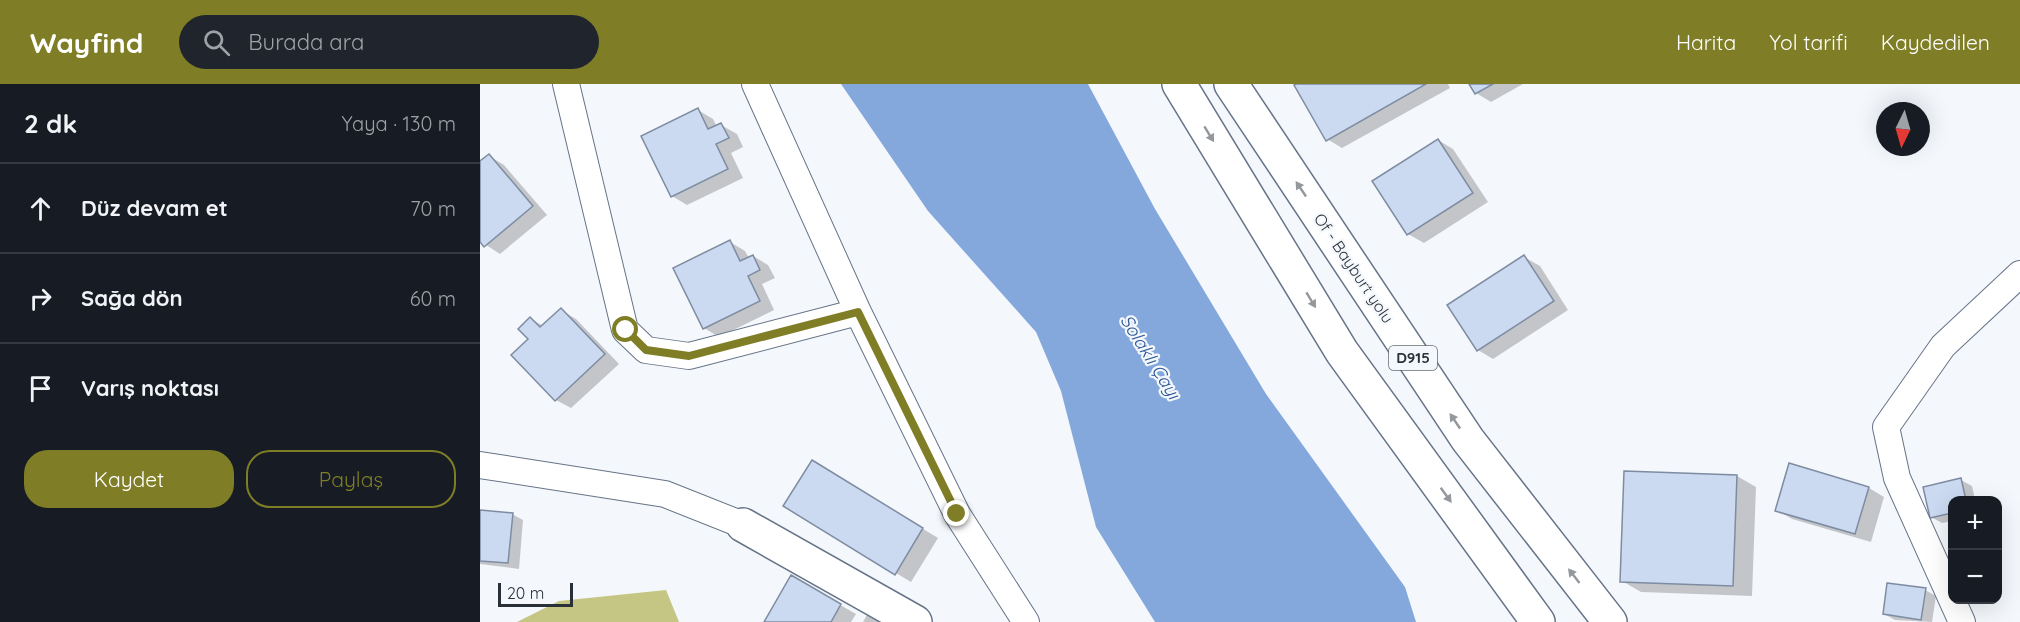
<!DOCTYPE html>
<html lang="tr">
<meta charset="utf-8">
<style>
body{margin:0;font-family:Quicksand,sans-serif;background:#20242c;color:#f1f3f6}
.controls{position:absolute;right:18px;bottom:18px;display:grid;overflow:hidden;border-radius:12px;box-shadow:0 6px 24px #0002}
.controls button{width:54px;height:54px;display:grid;place-items:center;padding:0;border:0;border-bottom:2px solid #363941;background:#171b24;color:#f1f3f6;font:30px sans-serif}
.compass{position:absolute;left:1396px;top:18px;width:54px;height:54px;border-radius:50%;background:#171b24;box-shadow:0 6px 24px #0002;rotate:185deg}
.scale{position:absolute;left:18px;bottom:15px;width:75px;box-sizing:border-box;padding-left:6px;border:3px solid #2a3038;border-top:0;font-size:16px;line-height:21px;white-space:nowrap;color:#2a3038;-webkit-text-stroke:4px #f4f7fc;paint-order:stroke}
.stop{position:absolute;width:18px;height:18px;margin:-14px;border:4px solid #7f7e26;border-radius:50%;background:#fff}
.stop.end{background:#7f7e26;border-color:#fff;box-shadow:0 2px 6px #0008}
.list{margin:0;padding:0;list-style:none}
h2{display:flex;justify-content:space-between;align-items:center;height:78px;margin:0;padding:0 24px;font-size:26px}
h2 small{font-size:20px;font-weight:400;color:#9ea1a6}
.list li{display:grid;grid-template-columns:39px 1fr auto;gap:18px;align-items:center;box-sizing:border-box;height:90px;padding:0 24px;border-top:2px solid #363941}
.list b{display:block;font-size:22px;white-space:nowrap}
.list em{font-size:20px;font-style:normal;color:#9ea1a6}
.actions{display:flex;gap:12px;padding:18px 24px}
.actions a{flex:1;padding:14px 0;border:2px solid #7f7e26;border-radius:24px;text-align:center;font-size:21px;color:#7f7e26}
.actions .main{background:#7f7e26;color:#fff}
.icon{flex:none;width:33px;height:33px;fill:none;stroke:currentColor;stroke-width:2;stroke-linecap:round;stroke-linejoin:round}
.map{position:relative;flex:none;width:1540px;height:538px;overflow:hidden}
header{display:flex;align-items:center;gap:36px;box-sizing:border-box;height:84px;padding:0 30px;background:#7f7e26;color:#fff}
header strong{font-size:28px}
nav{display:flex;gap:33px;margin-inline-start:auto;font-size:21px}
.search{width:420px;height:54px;background:#20242c;display:flex;align-items:center;gap:15px;box-sizing:border-box;padding:0 21px;border-radius:33px;color:#9ea1a6;font-size:22px}
main{display:flex}
aside{flex:1;background:#171b24}
.map>svg:first-child{display:block}
.forest{fill:#c5c684}
.water{fill:#84a8dc}
.shadow{fill:#0003}
.building{fill:#cbdaf1;stroke:#7e8ca1;stroke-width:1.5}
.lines{fill:none;stroke-linecap:round;stroke-linejoin:round}
.minor-casing{stroke:#667487;stroke-width:28}
.tertiary-casing{stroke:#667487;stroke-width:36}
.trunk-casing{stroke:#667487;stroke-width:36}
.minor{stroke:#fff;stroke-width:26}
.tertiary{stroke:#fff;stroke-width:33}
.trunk{stroke:#fff;stroke-width:33}
.oneway{fill:#94989c}
.route{stroke:#7f7e26;stroke-width:8}
.labels{text-anchor:middle;stroke-width:4.5;stroke-linejoin:round;paint-order:stroke}
.shield{fill:#f4f7fc;stroke:#676c73;stroke-width:1.5}
.shield-label{font-size:15px;font-weight:bold;fill:#2a3038}
.street-label{font-size:16px;fill:#2a3038;stroke:#f4f7fc}
.water-label{font-size:18px;font-style:italic;fill:#2a5797;stroke:#f4f7fc}
</style>
<header>
<strong>Wayfind</strong>
<div class="search"><svg class="icon" aria-label="search" viewBox="0 0 24 24"><circle cx="10" cy="10" r="6"/><path d="M15 15l6 6"/></svg>Burada ara</div>
<nav><a>Harita</a><a>Yol tarifi</a><a>Kaydedilen</a></nav>
</header>
<main>
<aside>
<h2>2 dk<small>Yaya · 130 m</small></h2>
<ul class="list">
<li><svg class="icon" aria-label="ahead" viewBox="0 0 24 24"><path d="M12 20V5M6 11l6-6 6 6"/></svg><div><b>Düz devam et</b></div><em>70 m</em></li>
<li><svg class="icon" aria-label="right" viewBox="0 0 24 24"><path d="M7 20v-9h11M14 6l5 5-5 5"/></svg><div><b>Sağa dön</b></div><em>60 m</em></li>
<li><svg class="icon" aria-label="arrive" viewBox="0 0 24 24"><path d="M6 21V4h12l-3 4 3 4H6"/></svg><div><b>Varış noktası</b></div></li>
</ul>
<div class="actions"><a class="main">Kaydet</a><a>Paylaş</a></div>
</aside>
<div class="map">
<svg width="1540" height="538" viewBox="0 0 1540 538">
<rect width="100%" height="100%" fill="#f4f7fc"/>
<path class="forest" d="M186,506L199,538H37L79,517Z"/>
<path class="water" d="M361,0H608L675,125L786,310L925,503L936,538H675L616,443L581,307L556,248L448,127Z"/>
<path class="shadow" d="M819,0H968L970,4L862,64L847,55Z
M990,0H1043L1011,18L996,9Z
M218,26L233,35L237,43L241,41L257,50L263,63L251,69L263,94L207,121L192,112Z
M958,56L973,65L1008,118L944,159L928,150L894,98Z
M9,72L24,81L67,131L20,170L0,157V79Z
M250,158L265,167L269,174L273,172L288,181L295,194L282,200L294,226L239,253L224,244Z
M1044,173L1060,182L1088,226L1013,275L998,266Z
M81,226L96,235L139,280L91,324L76,316L50,255L51,235L63,242Z
M348,387L458,454L431,498L416,489Z
M1257,392L1276,403L1272,512L1161,508L1142,497Z
M1481,396L1492,402L1495,416H1472V437L1462,439L1451,433Z
M1389,404L1404,413L1391,458L1312,435L1297,426Z
M0,427L32,430L43,436L39,485L0,480Z
M311,493L376,530L371,538H286Z
M1445,506L1456,512L1452,538L1415,536L1404,530Z
M388,529L404,538H383Z"/>
<path class="building" d="M816,0H946L846,57L814,1Z
M989,0H1013L995,10Z
M218,24L228,45L241,39L249,54L236,60L248,85L191,113L161,52Z
M958,55L993,109L927,151L892,97Z
M9,70L53,122L4,163L0,158V77Z
M250,156L260,177L273,171L280,186L268,192L280,217L223,245L193,184Z
M1044,171L1074,217L997,267L967,221Z
M81,224L125,270L75,317L31,271L48,255L38,245L50,233L60,243Z
M332,376L443,444L415,491L303,422Z
M1309,379L1389,403L1375,450L1295,427Z
M1144,387L1257,391L1253,502L1140,498Z
M1481,394L1486,416H1472V429L1450,434L1443,403Z
M0,426L33,429L28,479L0,477Z
M311,491L361,520L351,538H284Z
M1407,499L1446,504L1441,536L1403,530Z"/>
<g class="lines">
<defs>
<path id="minor" d="M86,0L145,246L166,266L209,272L378,228
M275,0L378,228L477,430L546,538
M0,381L185,410L263,441
M1482,538L1417,394L1406,343L1463,262L1540,190"/>
<path id="tertiary" d="M263,441L435,538"/>
<path id="trunk" d="M699,0L862,268L1058,538
M751,0L988,356L1130,538"/>
</defs>
<use href="#minor" class="minor-casing"/>
<use href="#tertiary" class="tertiary-casing"/>
<use href="#trunk" class="trunk-casing"/>
<use href="#minor" class="minor"/>
<use href="#tertiary" class="tertiary"/>
<use href="#trunk" class="trunk"/>
</g>
<defs><path id="oneway-solid" d="M-6-.8H1V-3.2L6.5 0L1 3.2V.8H-6Z" transform="scale(1.5)"/></defs>
<g class="oneway">
<use href="#oneway-solid" transform="translate(729 50) rotate(59)"/>
<use href="#oneway-solid" transform="translate(821 105) rotate(-124)"/>
<use href="#oneway-solid" transform="translate(831 216) rotate(59)"/>
<use href="#oneway-solid" transform="translate(975 337) rotate(-124)"/>
<use href="#oneway-solid" transform="translate(966 411) rotate(54)"/>
<use href="#oneway-solid" transform="translate(1094 492) rotate(-128)"/>
</g>
<g class="lines">
<path class="route" d="M146,246L166,266L209,272L378,228L477,430"/>
</g>
<g class="labels">
<rect class="shield" x="909" y="262" width="48" height="24" rx="4.5"/>
<g class="shield-label">
<text x="933" y="279">D915</text>
</g>
<g class="street-label">
<text transform="translate(874 184) rotate(56)" y="6">Of - Bayburt yolu</text>
</g>
<g class="water-label">
<text transform="translate(670 273) rotate(58)" y="6">Solaklı Çayı</text>
</g>
</g>
</svg>
<div class="controls">
<button>+</button>
<button>−</button>
</div>
<svg class="compass" viewBox="-18 -18 36 36"><path d="M0-13l5 13h-10z" fill="#e53935"/><path d="M0 13l5-13h-10z" fill="#9ea1a6"/></svg>
<div class="scale">20 m</div>
<div class="stop" style="left:146px;top:246px"></div>
<div class="stop end" style="left:477px;top:430px"></div>
</div>
</main>
